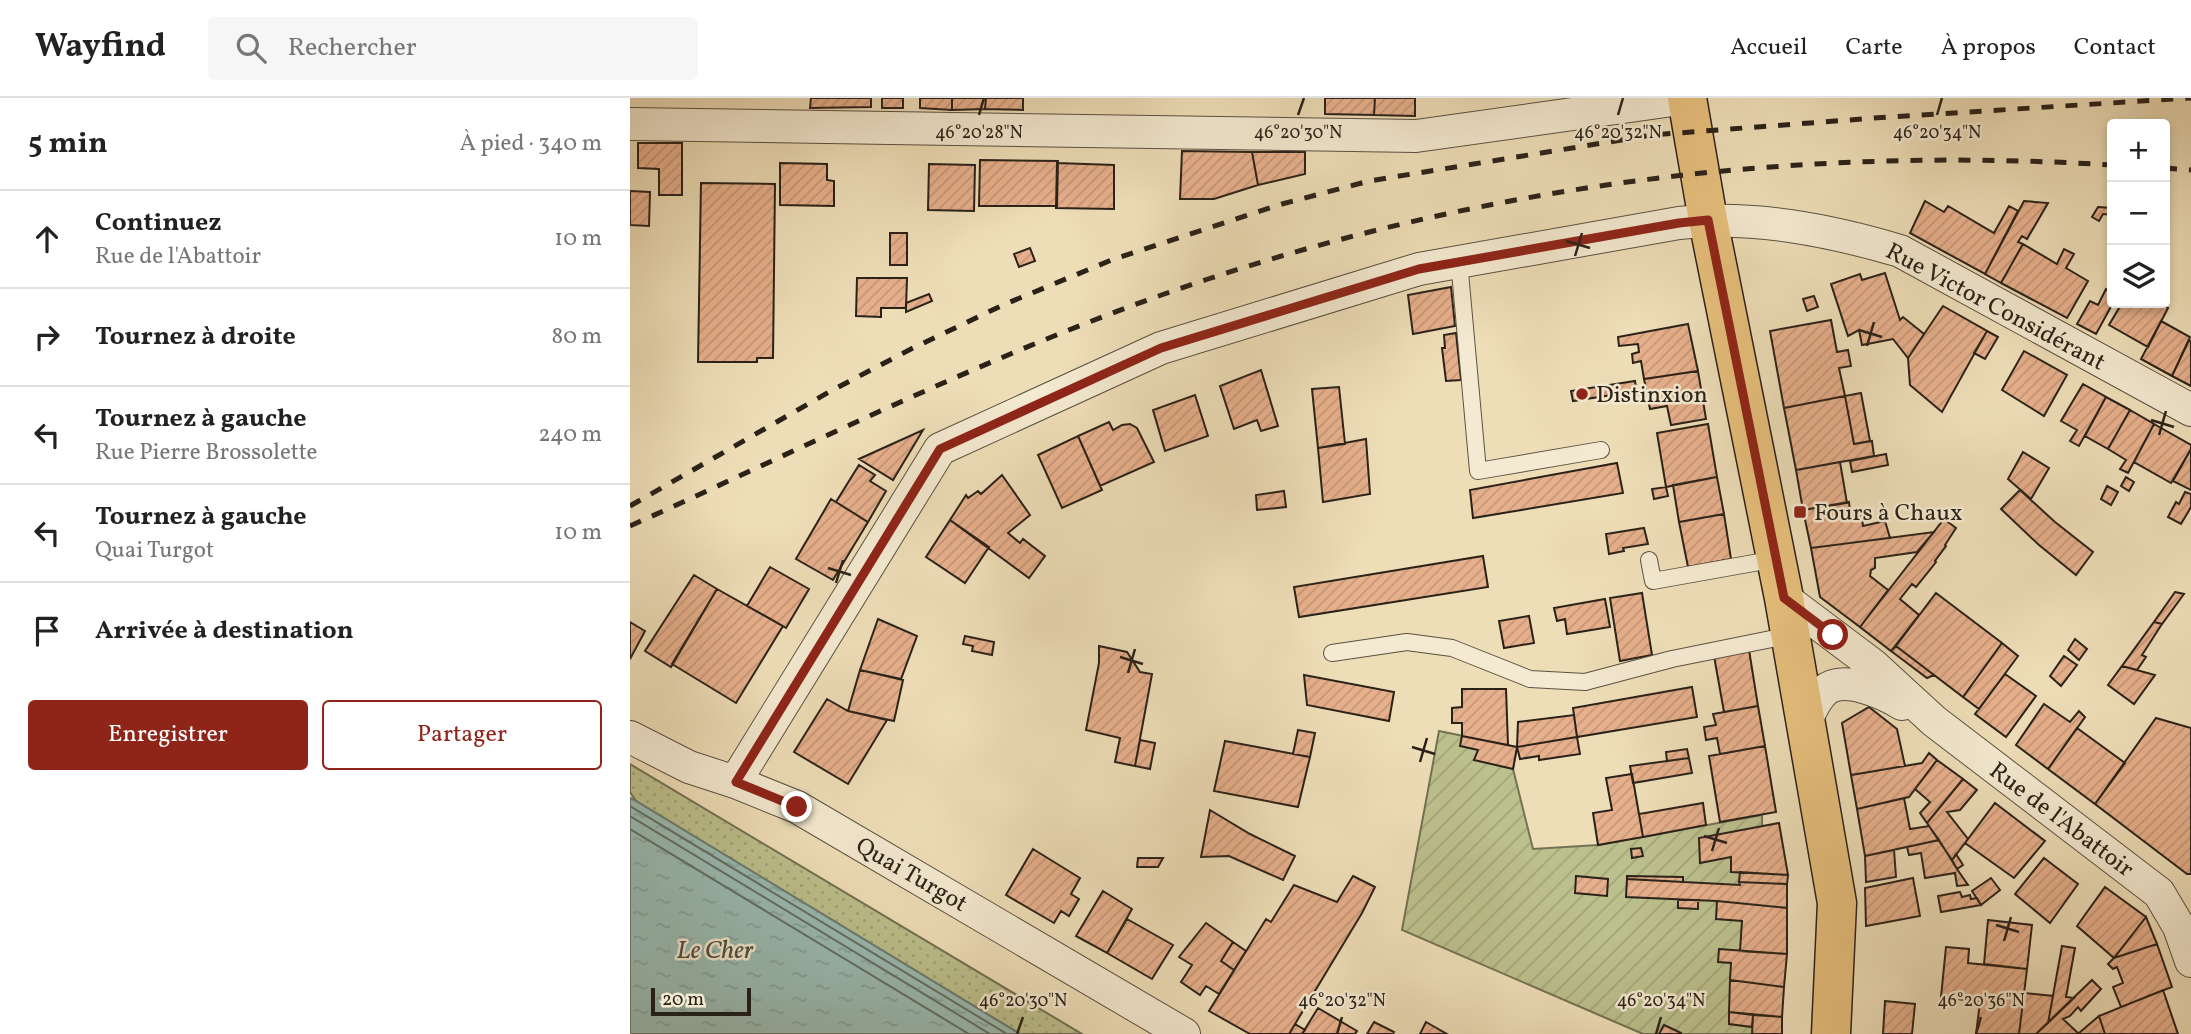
<!DOCTYPE html>
<html lang="fr">
<meta charset="utf-8">
<style>
body{margin:0;font-family:Vollkorn,serif;background:#f6f6f6;color:#222}
.controls{position:absolute;right:21px;top:21px;display:grid;overflow:hidden;border-radius:7px;box-shadow:0 4px 10px #0003}
.controls button{width:63px;height:63px;display:grid;place-items:center;padding:0;border:0;border-bottom:2px solid #e0e0e0;background:#fff;color:#222;font:35px sans-serif}
.scale{position:absolute;left:21px;bottom:18px;width:100px;box-sizing:border-box;padding-left:7px;border:4px solid #2a2219;border-top:0;font-size:19px;line-height:24px;white-space:nowrap;color:#2a2219;-webkit-text-stroke:5px #f4ead1;paint-order:stroke}
.stop{position:absolute;width:21px;height:21px;margin:-16px;border:5px solid #8f2418;border-radius:50%;background:#fff}
.stop.end{background:#8f2418;border-color:#fff;box-shadow:0 2px 7px #0008}
.list{margin:0;padding:0;list-style:none}
h2{display:flex;justify-content:space-between;align-items:center;height:91px;margin:0;padding:0 28px;font-size:30px}
h2 small{font-size:23px;font-weight:400;color:#767676}
.list li{display:grid;grid-template-columns:46px 1fr auto;gap:21px;align-items:center;box-sizing:border-box;height:98px;padding:0 28px;border-top:2px solid #e0e0e0}
.list b{display:block;font-size:26px;white-space:nowrap}
.list p{margin:0;font-size:23px;white-space:nowrap;color:#767676}
.list em{font-size:23px;font-style:normal;color:#767676}
.actions{display:flex;gap:14px;padding:21px 28px}
.actions a{flex:1;padding:16px 0;border:2px solid #8f2418;border-radius:7px;text-align:center;font-size:24px;color:#8f2418}
.actions .main{background:#8f2418;color:#fff}
.icon{flex:none;width:38px;height:38px;fill:none;stroke:currentColor;stroke-width:2;stroke-linecap:round;stroke-linejoin:round}
.map{position:relative;flex:none;width:1561px;height:936px;overflow:hidden}
header{display:flex;align-items:center;gap:42px;box-sizing:border-box;height:98px;padding:0 35px;background:#fff;border-bottom:2px solid #e0e0e0}
header strong{font-size:33px}
nav{display:flex;gap:38px;margin-inline-start:auto;font-size:24px}
.search{width:490px;height:63px;background:#f6f6f6;display:flex;align-items:center;gap:18px;box-sizing:border-box;padding:0 24px;border-radius:7px;color:#767676;font-size:26px}
main{display:flex}
aside{flex:1;background:#fff}
.map>svg:first-child{display:block}
.grass{fill:url(#grass-dots);stroke:#737153;stroke-width:2}
.garden{fill:url(#garden-furrows);stroke:#737153;stroke-width:2}
.water{fill:url(#water-ripples);stroke:#6d7e75;stroke-width:2}
.lines{fill:none;stroke-linecap:round;stroke-linejoin:round}
.shore{stroke:#626f66;stroke-width:2}
.building{fill:url(#building-hatch);stroke:#2a2219;stroke-width:2}
.lane-casing{stroke:#5b5141;stroke-width:18}
.street-casing{stroke:#5b5141;stroke-width:34}
.primary-casing{stroke:#2a2219;stroke-width:41}
.lane{stroke:#f4ead1;stroke-width:16}
.street{stroke:#f4ead1;stroke-width:32}
.primary{stroke:#e7bf7c;stroke-width:38}
.rail{stroke:#2a2219;stroke-width:5;stroke-dasharray:12 12;stroke-linecap:butt}
.route{stroke:#8f2418;stroke-width:9}
.ticks{fill:none;stroke:#2a2219;stroke-width:2.5}
.poi-dot{fill:#8f2418;stroke:#f4ead1;stroke-width:2.5}
.labels{text-anchor:middle;stroke-width:5;stroke-linejoin:round;paint-order:stroke}
.street-label{font-size:24px;fill:#2a2219;stroke:#f4ead1}
.poi-label{font-size:24px;fill:#2a2219;stroke:#f4ead1;text-anchor:start}
.water-label{font-size:26px;font-style:italic;fill:#4c5047;stroke:#f4ead1}
.ticks-label{font-size:18px;text-anchor:middle;fill:#2a2219;stroke:#f4ead1;stroke-width:5;stroke-linejoin:round;paint-order:stroke}
</style>
<header>
<strong>Wayfind</strong>
<div class="search"><svg class="icon" aria-label="search" viewBox="0 0 24 24"><circle cx="10" cy="10" r="6"/><path d="M15 15l6 6"/></svg>Rechercher</div>
<nav><a>Accueil</a><a>Carte</a><a>À propos</a><a>Contact</a></nav>
</header>
<main>
<aside>
<h2>5 min<small>À pied · 340 m</small></h2>
<ul class="list">
<li><svg class="icon" aria-label="ahead" viewBox="0 0 24 24"><path d="M12 20V5M6 11l6-6 6 6"/></svg><div><b>Continuez</b><p>Rue de l'Abattoir</p></div><em>10 m</em></li>
<li><svg class="icon" aria-label="right" viewBox="0 0 24 24"><path d="M7 20v-9h11M14 6l5 5-5 5"/></svg><div><b>Tournez à droite</b></div><em>80 m</em></li>
<li><svg class="icon" aria-label="left" viewBox="0 0 24 24"><path d="M17 20v-9H6M10 6l-5 5 5 5"/></svg><div><b>Tournez à gauche</b><p>Rue Pierre Brossolette</p></div><em>240 m</em></li>
<li><svg class="icon" aria-label="left" viewBox="0 0 24 24"><path d="M17 20v-9H6M10 6l-5 5 5 5"/></svg><div><b>Tournez à gauche</b><p>Quai Turgot</p></div><em>10 m</em></li>
<li><svg class="icon" aria-label="arrive" viewBox="0 0 24 24"><path d="M6 21V4h12l-3 4 3 4H6"/></svg><div><b>Arrivée à destination</b></div></li>
</ul>
<div class="actions"><a class="main">Enregistrer</a><a>Partager</a></div>
</aside>
<div class="map">
<svg width="1561" height="936" viewBox="0 0 1561 936">
<defs>
<pattern id="grass-dots" width="8" height="8" patternUnits="userSpaceOnUse" patternTransform="scale(1.75)"><rect width="8" height="8" fill="#bcc08d"/><path d="M2 2h.1M6 6h.1" fill="none" stroke="#a2a579" stroke-width="1.8" stroke-linecap="round"/></pattern>
<pattern id="garden-furrows" width="10" height="10" patternUnits="userSpaceOnUse" patternTransform="scale(1.75)"><rect width="10" height="10" fill="#bcc08d"/><path d="M-1 1l2-2M0 10L10 0M9 11l2-2" fill="none" stroke="#a2a579"/></pattern>
<pattern id="water-ripples" width="26" height="14" patternUnits="userSpaceOnUse" patternTransform="scale(1.75)"><rect width="26" height="14" fill="#9abcb3"/><path d="M2 4q2-2 4 0t4 0M15 11q2-2 4 0t4 0" fill="none" stroke="#85a199"/></pattern>
<pattern id="building-hatch" width="6" height="6" patternUnits="userSpaceOnUse" patternTransform="scale(1.75)"><rect width="6" height="6" fill="#e7b08c"/><path d="M-1 1l2-2M0 6l6-6M5 7l2-2" fill="none" stroke="#c69778"/></pattern>
</defs>
<rect width="100%" height="100%" fill="#eedeb8"/>
<filter id="stains"><feTurbulence type="fractalNoise" baseFrequency=".00286" numOctaves="4"/><feColorMatrix values="0 0 0 0 .2 0 0 0 0 .09 0 0 0 0 .02 0 0 0 .5 -.17"/></filter>
<radialGradient id="worn" r=".72"><stop offset=".6" stop-color="#630" stop-opacity="0"/><stop offset="1" stop-color="#630" stop-opacity=".3"/></radialGradient>
<path class="grass" d="M0,666L452,936H390L6,703L0,694Z"/>
<path class="garden" d="M809,633L887,649L883,671L903,751L968,747L1132,717L1134,936H1013L772,832Z"/>
<path class="water" d="M0,700L6,703L390,936H0Z"/>
<g class="lines">
<path class="shore" d="M0,708L377,936
M0,718L360,936
M0,731L339,936"/>
</g>
<path class="building" d="M181,0H241V9L180,10Z
M252,0H273V10H252Z
M290,0H322V12L290,10Z
M322,0H356L355,11L322,12Z
M356,0H393V12L355,11Z
M695,0H745L744,17L695,16Z
M745,0H785V18L744,17Z
M8,45H52V97H29V71L8,70Z
M552,53L622,54L628,87L584,101H550Z
M622,54H675V76L628,87Z
M350,62L428,63L427,108H349Z
M150,65L197,66V82L204,83V108L150,107Z
M427,65L484,67V111L426,110Z
M299,66L345,67L344,113L298,112Z
M71,85L145,86L143,260H127V264H68Z
M0,93L20,94L19,128L0,127Z
M1295,103L1314,114L1318,108L1364,135L1379,108L1388,113L1355,176L1280,135Z
M1394,103L1418,105L1397,141L1392,138L1388,144L1393,146L1371,185L1355,176Z
M1468,109L1482,110V117L1473,116L1469,123L1462,119Z
M260,135H277V167H260Z
M1393,146L1427,166L1434,151L1444,156L1436,170L1458,183L1437,220L1371,185Z
M400,150L405,163L389,169L384,156Z
M1255,175L1270,222L1273,219L1294,236L1278,260L1263,241L1232,247L1229,232L1218,238L1201,186L1230,176L1232,182Z
M227,180H277L276,210H251V219L226,218Z
M821,189L825,228L783,236L778,197Z
M1476,191L1482,195L1483,205L1466,236L1447,226L1460,203L1468,207Z
M299,196L302,203L276,214V205Z
M1184,198L1188,209L1177,213L1173,201Z
M1492,205H1528L1538,210L1518,249L1479,227Z
M1313,208L1357,233L1312,314L1280,287L1278,260Z
M1201,222L1207,254L1218,252L1221,268L1209,270L1215,298L1154,310L1140,233Z
M1531,223L1560,239L1542,278L1511,261Z
M1058,226L1068,273L1014,281L1011,263L1003,265L1002,256L1009,254L1008,246L989,248L988,239Z
M1357,233L1368,239L1355,261L1344,255Z
M826,235L831,282L816,283L812,250H815L814,237Z
M1559,242L1561,244V288L1542,278Z
M1394,253L1437,277L1414,318L1372,292Z
M631,272L648,328L631,333L627,322L604,331L590,288Z
M1068,273L1076,321L1041,327L1037,308L1020,311L1014,281Z
M1005,283L1007,297L983,301L982,297L943,303L941,293Z
M1453,286L1476,299L1449,348L1440,343L1447,332L1431,323Z
M709,289L715,346L688,350L682,291Z
M1231,295L1240,343L1224,346L1215,298Z
M565,297L578,338L535,353L523,312Z
M1215,298L1224,346L1242,343L1244,358L1166,372L1154,310Z
M1476,299L1500,312L1478,351L1455,338Z
M1500,312L1524,326L1498,375L1490,371L1496,362L1478,351Z
M479,324L483,332L492,327L500,326L507,330L524,364L470,388L448,338Z
M1078,326L1087,379L1036,389L1027,335Z
M1524,326L1561,347V351L1541,385L1504,364Z
M293,332L263,382L229,361Z
M448,338L472,392L432,410L408,357Z
M736,341L740,396L693,404L688,350Z
M1561,351V392L1543,383Z
M1393,354L1419,370L1401,401L1378,381Z
M1256,356L1258,367L1222,374L1220,363Z
M1210,364L1217,405L1173,412L1166,372Z
M987,365L993,395L843,420L840,392Z
M229,367L245,377L240,383L256,393L238,424L206,404Z
M372,377L400,417L378,435L390,445L393,441L415,458L399,480L320,422L336,397L338,400L348,393L351,396Z
M1087,379L1094,416L1049,424L1043,387Z
M1496,379L1504,384L1499,393L1491,388Z
M1477,388L1488,394L1481,407L1471,401Z
M1036,389L1038,398L1024,401L1022,391Z
M1390,392L1425,424L1463,454L1446,477L1409,447L1371,411Z
M654,393L656,409L627,412L626,397Z
M1555,394L1561,396V409L1551,426L1538,419L1546,404L1549,406Z
M201,401L238,424L203,482L166,461Z
M1219,404L1220,413L1231,412L1233,428L1255,423L1260,440L1181,450L1173,412Z
M1094,416L1101,461L1058,469L1049,424Z
M1314,421L1326,430L1315,447L1316,448L1305,463L1306,464L1286,489L1282,486L1270,501L1289,517L1261,553L1230,529Z
M320,422L359,449L335,485L296,459Z
M1014,430L1018,446L993,450L994,453L979,456L976,436Z
M1304,434L1287,454L1245,460V470L1241,472L1240,478L1258,492L1230,529L1190,499L1181,450Z
M853,458L858,489L669,519L664,489Z
M140,469L179,491L156,530L117,508Z
M64,477L87,491L41,569L15,553Z
M87,491L153,528L106,605L42,566Z
M1545,494L1554,496L1532,526L1524,524Z
M1012,495L1022,557L990,563L980,500Z
M1306,495L1372,545L1333,599L1266,548Z
M975,501L980,529L937,536L935,521L927,523L924,510Z
M899,518L904,545L874,550L869,523Z
M248,521L287,538L271,581L230,572Z
M0,524L15,533L0,561Z
M1524,524L1532,526L1512,557L1516,559L1507,572L1492,568Z
M335,538L364,544L362,557L342,553L343,548L333,546Z
M1445,541L1457,551L1449,562L1438,552Z
M1372,545L1388,558L1349,611L1333,599Z
M469,548L497,554L510,574L522,576L505,668L485,664L490,640L456,632L469,565Z
M1266,548L1304,577L1297,580L1261,553Z
M1119,552L1128,608L1094,614L1084,558Z
M1434,558L1447,567L1431,588L1420,578Z
M1492,568L1525,577L1504,606L1478,587Z
M230,572L273,582L264,623L218,613Z
M1375,576L1406,598L1376,639L1345,616Z
M674,577L764,594L759,623L677,607Z
M1062,589L1067,619L947,639L943,610Z
M832,591H876L878,647L832,638V625H822V610L832,609Z
M197,601L218,613L257,622L218,686L164,654Z
M1414,606L1440,624L1449,613L1455,619L1418,671L1386,647Z
M1128,608L1135,648L1090,656L1087,640L1076,642L1074,629L1086,627L1083,616Z
M1239,609L1267,631L1275,668L1221,677L1212,625Z
M944,617L947,639L887,649L888,624Z
M1526,620L1561,630V776H1557L1465,706Z
M1447,630L1495,665L1465,706L1418,671Z
M668,632L685,635L680,659L663,656Z
M832,638L887,649L883,671L844,662L848,652L830,648Z
M947,639L950,656L909,662V658L890,661L887,649Z
M510,642L525,645L520,671L505,668Z
M595,643L680,659L668,709L584,693Z
M1135,648L1146,714L1090,724L1079,658Z
M1057,651L1059,660L1037,663L1036,654Z
M1299,655L1307,662L1279,699L1227,711L1221,677L1292,665Z
M1059,660L1062,675L1003,685L1000,668Z
M1307,662L1333,681L1297,725L1290,715L1300,704L1285,691Z
M1002,676L1013,739L968,747L963,715L982,712L976,680Z
M1333,681L1347,692L1330,712L1317,714L1338,741L1322,762L1297,725Z
M1274,700L1280,731L1299,728L1309,742L1235,758L1227,711Z
M1073,705L1076,727L1013,739L1009,716Z
M1365,705L1415,743L1384,780L1335,745Z
M580,712L620,736L665,758L653,782L599,758L571,759Z
M1149,725L1158,777L1101,774V759L1070,765L1069,740Z
M1309,742L1327,771L1338,787L1327,788L1325,775L1295,780L1291,755L1279,757L1277,749Z
M1011,750L1013,758L1002,760L1001,751Z
M403,751L450,780L441,796L449,801L439,818L431,813L424,825L376,797Z
M1264,752L1266,779L1236,784L1235,758Z
M1326,756L1333,767L1327,771L1322,762Z
M508,760H533L528,769H507Z
M1414,760L1448,786L1420,825L1385,796Z
M1110,774L1158,777L1157,786L1109,784Z
M723,778L745,789L732,815L659,936H620L579,913L636,821L641,824L664,787L707,804Z
M946,778L978,781L977,798L945,795Z
M997,778L1053,779V784L997,781Z
M1283,780L1290,818L1236,828L1235,790Z
M1361,780L1370,792L1351,807L1342,793Z
M997,781L1110,787L1109,784L1157,786V810L1087,803L996,799Z
M1475,789L1516,819L1484,860L1447,828Z
M473,793L502,811L477,855L446,838Z
M1330,794L1332,799L1340,797L1341,801L1347,800L1351,807L1311,814L1308,798Z
M1048,802H1068V811L1048,810Z
M1087,803L1157,810V856L1110,853L1112,823L1086,821Z
M1516,819L1527,846L1484,860Z
M497,821L543,847L522,881L477,855Z
M1358,822L1402,827L1397,871L1354,866Z
M576,825L603,844L591,863L604,872L589,896L576,888L570,897L551,884L562,867L549,859Z
M603,844L616,853L604,872L591,863Z
M1527,846L1542,889L1491,909L1483,889L1493,885L1487,869L1483,871L1478,866L1484,860Z
M1432,848L1445,850L1436,899L1444,900L1418,925Z
M1316,849L1339,851L1338,865L1397,871L1389,936H1346L1350,904L1311,899Z
M1089,851L1157,856L1154,889L1100,882L1101,865L1088,864Z
M1100,882L1154,889L1152,919L1099,914Z
M1462,882L1471,891L1451,913L1448,909L1440,918L1433,921L1449,936H1406Z
M1533,892L1548,936H1475L1469,918Z
M1394,895L1423,898L1418,925L1406,936H1389Z
M1255,903L1285,906L1282,936H1253Z
M688,910L727,933L725,936H672Z
M1099,914L1123,917L1122,929L1099,926Z
M1123,917L1152,919V936H1122Z
M1469,918L1475,936H1449V935Z
M744,924L764,934L763,936H737Z
M796,924L817,936H790Z
M665,926L675,932L672,936H659Z
M1034,927L1051,935V936H1029Z"/>
<g class="lines">
<defs>
<path id="lane" d="M829,163L848,373L971,352
M1019,462L1023,483L1146,461
M702,555L777,544L822,550L900,581L955,584L1042,561L1161,537"/>
<path id="street" d="M0,26L786,38L1057,0
M1154,500L1243,567L1304,623L1529,795L1549,829L1561,863
M1175,626C1180,614 1184,602 1194,593C1213,576 1254,595 1272,606
M0,639L59,669L105,684L167,709L554,936
M105,684L310,351L531,250L789,171L1049,125C1123,117 1199,132 1270,153L1561,312"/>
<path id="primary" d="M1057,0L1078,122L1154,500L1207,805L1201,936"/>
</defs>
<use href="#lane" class="lane-casing"/>
<use href="#street" class="street-casing"/>
<use href="#primary" class="primary-casing"/>
<use href="#lane" class="lane"/>
<use href="#street" class="street"/>
<use href="#primary" class="primary"/>
<path class="rail" d="M1535,70L1561,72
M0,408L199,294L281,251L373,207L484,161L652,106L739,83L1022,37L1258,19L1561,0
M0,428C191,342 379,247 578,181C871,84 1175,48 1482,67"/>
</g>
<g class="lines">
<path class="route" d="M167,709L106,684L310,351L531,250L789,171L1049,125L1078,122L1154,500L1203,537"/>
</g>
<path class="ticks" d="M349,17L354,0M668,17L674,0M988,17L993,0M1307,17L1312,0M936,143L960,150M945,158L952,135M1229,232L1252,239M1237,248L1244,224M1521,322L1544,329M1529,337L1536,313M198,470L221,477M206,485L213,462M490,559L513,566M498,575L505,551M782,649L805,656M790,664L797,640M1074,738L1097,745M1082,753L1089,730M1366,827L1389,834M1374,843L1381,819M387,936L393,919M707,936L712,919M1026,936L1031,919M1346,936L1351,919"/>
<g class="poi-dot">
<circle cx="952" cy="296" r="7"/>
<rect x="1163" y="407" width="14" height="14" rx="3.5"/>
</g>
<g class="labels">
<g class="street-label">
<text transform="translate(1366 208) rotate(28)" y="8">Rue Victor Considérant</text>
<text transform="translate(1432 721) rotate(37)" y="8">Rue de l'Abattoir</text>
<text transform="translate(282 776) rotate(30)" y="8">Quai Turgot</text>
</g>
<g class="poi-label">
<text x="966" y="304">Distinxion</text>
<text x="1184" y="422">Fours à Chaux</text>
</g>
<g class="water-label">
<text x="85" y="860">Le Cher</text>
</g>
</g>
<g class="ticks-label">
<text x="349" y="40">46°20'28"N</text>
<text x="668" y="40">46°20'30"N</text>
<text x="988" y="40">46°20'32"N</text>
<text x="1307" y="40">46°20'34"N</text>
<text x="393" y="908">46°20'30"N</text>
<text x="712" y="908">46°20'32"N</text>
<text x="1031" y="908">46°20'34"N</text>
<text x="1351" y="908">46°20'36"N</text>
</g>
<rect width="100%" height="100%" filter="url(#stains)"/>
<rect width="100%" height="100%" fill="url(#worn)"/>
</svg>
<div class="controls">
<button>+</button>
<button>−</button>
<button><svg class="icon" aria-label="layers" viewBox="0 0 24 24"><path d="M12 4l9 5-9 5-9-5zM3 14l9 5 9-5"/></svg></button>
</div>
<div class="scale">20 m</div>
<div class="stop" style="left:1203px;top:537px"></div>
<div class="stop end" style="left:167px;top:709px"></div>
</div>
</main>
